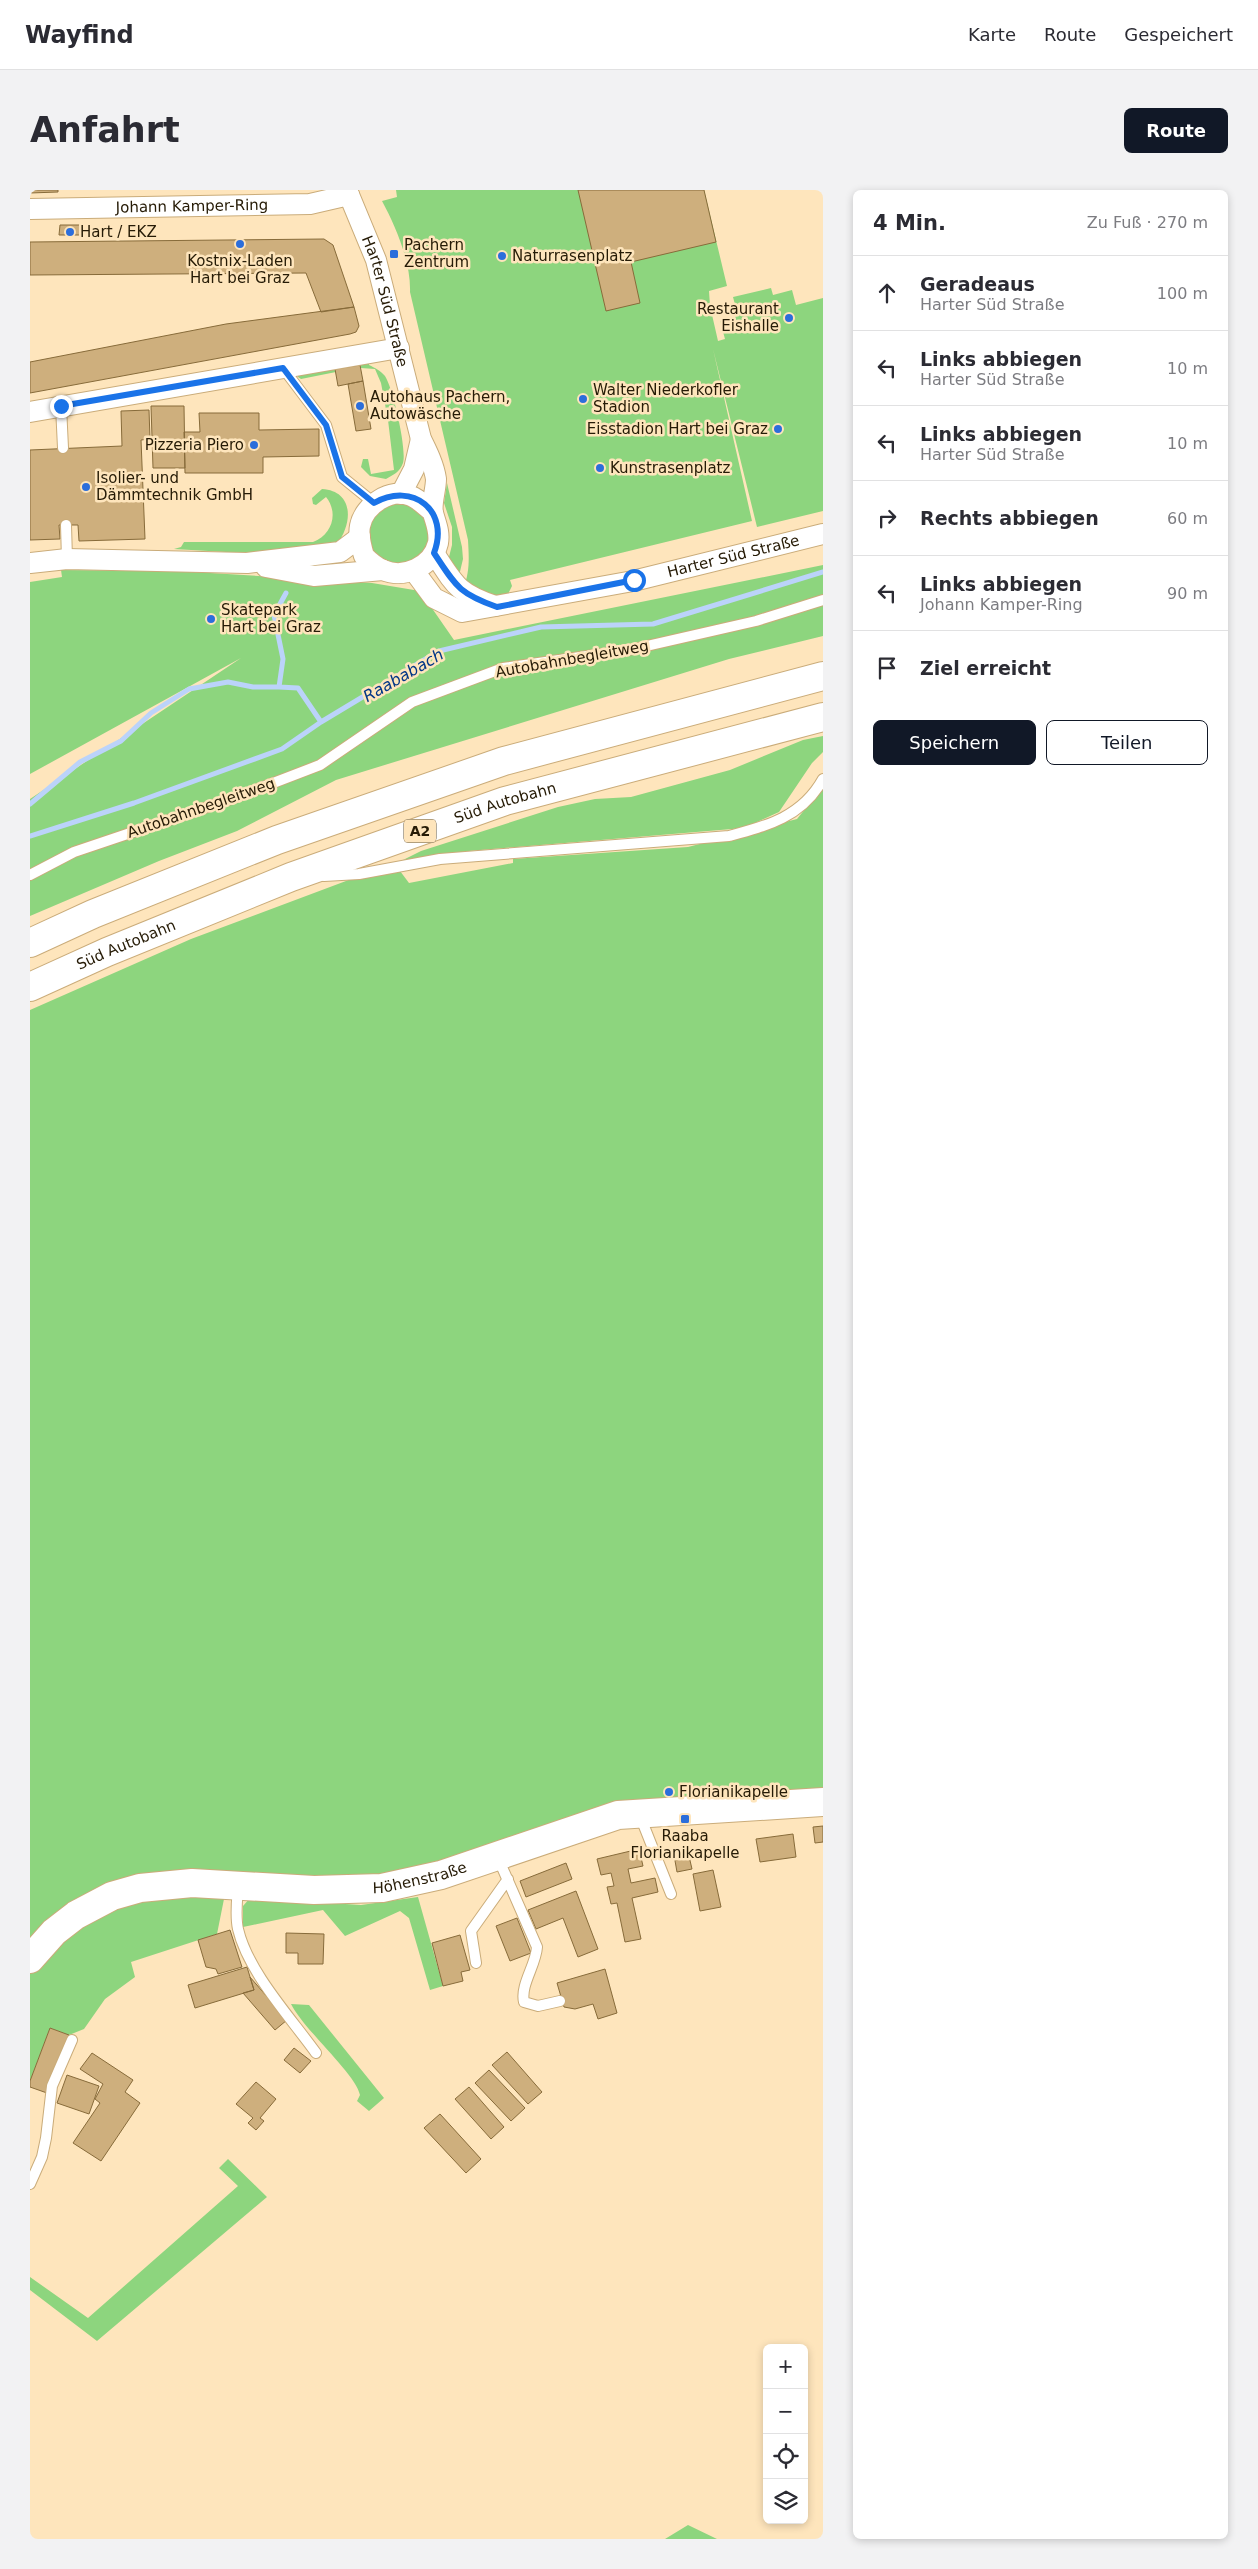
<!DOCTYPE html>
<html lang="de">
<meta charset="utf-8">
<style>
body{margin:0;font-family:"DejaVu Sans",sans-serif;background:#f2f2f3;color:#2b2b33}
.controls{position:absolute;right:15px;bottom:15px;display:grid;overflow:hidden;border-radius:8px;box-shadow:0 2px 8px #0003}
.controls button{width:45px;height:45px;display:grid;place-items:center;padding:0;border:0;border-bottom:1px solid #e1e1e2;background:#fff;color:#2b2b33;font:25px sans-serif}
.stop{position:absolute;width:15px;height:15px;margin:-11px;border:4px solid #1a73e8;border-radius:50%;background:#fff}
.stop.end{background:#1a73e8;border-color:#fff;box-shadow:0 1px 5px #0008}
.list{margin:0;padding:0;list-style:none}
h2{display:flex;justify-content:space-between;align-items:center;height:65px;margin:0;padding:0 20px;font-size:21px}
h2 small{font-size:16px;font-weight:400;color:#7c7c81}
.list li{display:grid;grid-template-columns:32px 1fr auto;gap:15px;align-items:center;box-sizing:border-box;height:75px;padding:0 20px;border-top:1px solid #e1e1e2}
.list b{display:block;font-size:19px;white-space:nowrap}
.list p{margin:0;font-size:16px;white-space:nowrap;color:#7c7c81}
.list em{font-size:16px;font-style:normal;color:#7c7c81}
.actions{display:flex;gap:10px;padding:15px 20px}
.actions a{flex:1;padding:11px 0;border:1px solid #111827;border-radius:8px;text-align:center;font-size:18px;color:#111827}
.actions .main{background:#111827;color:#fff}
.icon{flex:none;width:28px;height:28px;fill:none;stroke:currentColor;stroke-width:2;stroke-linecap:round;stroke-linejoin:round}
.map{position:relative;flex:none;width:793px;height:2349px;overflow:hidden;border-radius:8px}
header{display:flex;align-items:center;gap:30px;box-sizing:border-box;height:70px;padding:0 25px;background:#fff;border-bottom:1px solid #e1e1e2}
header strong{font-size:24px}
nav{display:flex;gap:28px;margin-inline-start:auto;font-size:18px}
.intro{display:flex;align-items:center;justify-content:space-between;box-sizing:border-box;height:120px;padding:0 30px}
h1{margin:0;font-size:35px}
.button{padding:12px 22px;border-radius:8px;background:#111827;color:#fff;font-size:18px;font-weight:700}
main{display:flex;gap:30px;padding:0 30px}
aside{flex:1;background:#fff;border-radius:8px;box-shadow:0 2px 8px #0003}
.map>svg:first-child{display:block}
.green{fill:#8dd57e}
.lines{fill:none;stroke-linecap:round;stroke-linejoin:round}
.stream{stroke:#bbd3fa;stroke-width:5}
.building{fill:#ceaf7d;stroke:#876b3a}
.lane-casing{stroke:#caac7a;stroke-width:12}
.street-casing{stroke:#caac7a;stroke-width:22}
.secondary-casing{stroke:#caac7a;stroke-width:30}
.highway-casing{stroke:#caac7a;stroke-width:30}
.lane{stroke:#fff;stroke-width:10}
.street{stroke:#fff;stroke-width:20}
.secondary{stroke:#fff;stroke-width:28}
.highway{stroke:#fff;stroke-width:28}
.route{stroke:#1a73e8;stroke-width:6}
.poi-dot{fill:#2c6edb;stroke:#fee5bc;stroke-width:2}
.labels{text-anchor:middle;stroke-width:5;stroke-linejoin:round;paint-order:stroke}
.shield{fill:#fee5bc;stroke:#67583d;stroke-width:1}
.shield-label{font-size:14px;font-weight:bold;fill:#261b06}
.street-label{font-size:15px;fill:#261b06;stroke:#fee5bc}
.poi-label{font-size:15px;fill:#261b06;stroke:#fee5bc;text-anchor:start}
.water-label{font-size:16px;font-style:italic;fill:#023687;stroke:#fee5bc}
</style>
<header>
<strong>Wayfind</strong>
<nav><a>Karte</a><a>Route</a><a>Gespeichert</a></nav>
</header>
<div class="intro"><h1>Anfahrt</h1><a class="button">Route</a></div>
<main>
<div class="map">
<svg width="793" height="2349" viewBox="0 0 793 2349">
<rect width="100%" height="100%" fill="#fee5bc"/>
<path class="green" d="M366,0H674L697,96L679,101L680,116L688,151L695,149L690,131L708,126L703,107L741,98L743,105L762,100L766,115L793,108V321L727,337L683,159L722,331L480,390L482,396L478,404L464,407L433,399C440,382 439,368 438,350L380,102C381,72 366,37 352,11L367,7Z
M339,172V175C345,178 350,180 355,186C363,198 377,260 373,273C370,282 363,285 356,289L340,286L331,277L333,269H338L341,284L364,280L358,230L351,193L345,179L331,178L330,175L305,179L306,182L271,189L268,187V184Z
M417,293L432,357L433,369L427,394L418,371L422,355V337L414,313Z
M292,299C324,301 323,333 307,354L249,365L144,359L151,357L154,352H283C302,345 309,323 296,307L286,315L283,314L282,308Z
M372,312C413,325 405,379 362,376C356,375 348,368 342,365L337,333L351,317Z
M793,375V446L699,469L306,590L207,641L129,671L0,726V609L211,468L0,584V392L32,387L31,380L147,381L342,393L390,401L424,450Z
M793,546V562L782,573L749,622L714,638L439,661L373,670L391,661L528,617L565,609L601,607L700,580L773,550Z
M793,597V1604L655,1608L384,1691L162,1685L0,1753V820L161,749L364,673L379,693L483,673V669L658,657L767,629Z
M195,1704L187,1744L101,1772L105,1787L75,1809L54,1839L39,1845L20,1838L0,1891V1778L40,1738L112,1707Z
M388,1707L413,1796L400,1800L379,1728L370,1721L315,1746L293,1720L213,1737V1716L220,1708L331,1715Z
M261,1814L279,1815L354,1908L339,1921L327,1911L330,1905C326,1884 274,1840 261,1814Z
M198,1969L237,2007L67,2151L0,2100V2087L58,2128L208,1996L189,1978Z
M658,2335L687,2349H635Z"/>
<g class="lines">
<path class="stream" d="M256,403L244,425L253,469L249,497L268,498L291,532
M0,614L50,572L91,551L121,523L159,499L198,492L223,497H249
M0,646L104,613L252,559L291,532L409,461L511,437L623,434L793,382"/>
</g>
<path class="building" d="M0,0H28V2L0,3Z
M548,0H674L686,52L601,72L610,113L576,121Z
M30,35H50V45H29Z
M294,49L303,55L324,117L291,122L276,83L0,85V52Z
M324,117L329,136L326,142L320,144L0,203V172L196,134Z
M330,175L333,191L308,196L305,179Z
M333,191L341,239L326,241L318,194Z
M121,216H154L155,278H123Z
M119,220L120,249L111,250L115,349L49,351L48,335H29L30,349L0,350V260L92,256L91,221Z
M169,223H229V240L289,239V266L233,267V283H155L154,242H170Z
M793,1636V1652L785,1653L783,1637Z
M763,1644L766,1667L730,1672L726,1649Z
M609,1659L613,1676L598,1679L601,1693L625,1688L628,1702L602,1708L611,1749L595,1752L587,1713L581,1714L577,1697L584,1696L581,1683L571,1685L567,1669Z
M658,1662L662,1679L647,1682L644,1665Z
M536,1673L542,1689L496,1707L490,1691Z
M683,1680L691,1717L670,1721L663,1684Z
M546,1701L568,1759L548,1767L533,1728L506,1739L498,1720Z
M487,1728L501,1763L480,1771L466,1736Z
M200,1740L212,1777L188,1784L186,1779L176,1777L168,1750Z
M256,1743L294,1744L293,1774H268V1763H256Z
M430,1745L440,1780L431,1782L433,1791L413,1796L402,1753Z
M217,1777L224,1800L165,1818L158,1795Z
M575,1779L587,1823L568,1829L563,1814L545,1819L534,1817L527,1793Z
M220,1787L257,1830L245,1840L213,1803L224,1800Z
M20,1838L39,1845L17,1903L0,1897V1891Z
M264,1858L281,1871L270,1883L254,1870Z
M477,1862L512,1902L498,1914L462,1875Z
M62,1863L103,1890L95,1902L110,1913L71,1971L43,1953L70,1913L65,1909L73,1894L50,1879Z
M459,1880L495,1918L481,1931L445,1893Z
M37,1885L69,1896L59,1924L27,1913Z
M226,1892L246,1909L230,1928L234,1931L226,1940L218,1933L223,1928L206,1914Z
M439,1897L474,1937L461,1949L425,1909Z
M410,1924L451,1969L436,1983L394,1938Z"/>
<g class="lines">
<defs>
<path id="lane" d="M253,178L296,235L312,287L344,313
M31,216L33,258
M36,335L37,369
M0,685L44,662L204,608L290,575L382,512L473,478L599,460L726,431L793,410
M294,686L329,684L410,669L699,646C737,636 772,627 793,589
M610,1626L641,1704
M468,1668L507,1757C506,1775 490,1795 494,1812L508,1816L530,1811
M208,1697C207,1711 205,1726 208,1739C218,1782 261,1828 286,1863
M446,1773L441,1741L478,1689
M0,1994L12,1967L16,1948L22,1896L42,1850"/>
<g id="street">
<path id="s1" d="M317,0L346,70L391,249C397,261 404,275 406,289C406,300 401,313 403,323C406,334 410,342 408,353C402,377 374,389 353,380C346,377 339,371 334,366C331,356 328,346 330,336C334,315 361,297 381,306C389,309 396,317 403,322"/>
<path id="s2" d="M0,19L280,14L319,5"/>
<path d="M0,222L369,158"/>
<path d="M371,304L384,279L391,249"/>
<path d="M404,363C425,395 427,403 465,416"/>
<path d="M0,373L37,369L217,373L310,362L330,347"/>
<path d="M236,377L284,386L353,380"/>
<path id="s3" d="M384,381L404,408L432,422L603,391L793,344"/>
</g>
<g id="secondary">
<path id="s4" d="M0,1769L24,1742L46,1725L82,1706L110,1698L162,1693L284,1700L352,1698L411,1685L588,1625L793,1612"/>
</g>
<g id="highway">
<path d="M0,753L63,724L247,650L474,571L793,486"/>
<path id="s5" d="M0,797L77,762L261,687L475,611L793,527"/>
</g>
</defs>
<use href="#lane" class="lane-casing"/>
<use href="#street" class="street-casing"/>
<use href="#secondary" class="secondary-casing"/>
<use href="#highway" class="highway-casing"/>
<use href="#lane" class="lane"/>
<use href="#street" class="street"/>
<use href="#secondary" class="secondary"/>
<use href="#highway" class="highway"/>
</g>
<g class="lines">
<path class="route" d="M31,216L253,178L296,235L312,287L344,313C383,291 420,321 404,363C426,396 428,403 467,417L604,390"/>
</g>
<g class="poi-dot">
<circle cx="40" cy="42" r="5"/>
<circle cx="210" cy="54" r="5"/>
<rect x="359" y="59" width="10" height="10" rx="2.5"/>
<circle cx="472" cy="66" r="5"/>
<circle cx="759" cy="128" r="5"/>
<circle cx="553" cy="209" r="5"/>
<circle cx="330" cy="216" r="5"/>
<circle cx="748" cy="239" r="5"/>
<circle cx="224" cy="255" r="5"/>
<circle cx="570" cy="278" r="5"/>
<circle cx="56" cy="297" r="5"/>
<circle cx="181" cy="429" r="5"/>
<circle cx="639" cy="1602" r="5"/>
<rect x="650" y="1624" width="10" height="10" rx="2.5"/>
</g>
<g class="labels">
<rect class="shield" x="374" y="629.5" width="32" height="23" rx="4"/>
<g class="shield-label">
<text x="390" y="646">A2</text>
</g>
<g class="street-label">
<text dy="5" stroke="none"><textPath href="#s2" startOffset="162">Johann Kamper-Ring</textPath></text>
<text dy="5" stroke="none"><textPath href="#s1" startOffset="118">Harter Süd Straße</textPath></text>
<text dy="5" stroke="none"><textPath href="#s3" startOffset="342">Harter Süd Straße</textPath></text>
<text transform="translate(542 469) rotate(-10)" y="5">Autobahnbegleitweg</text>
<text dy="5" stroke="none"><textPath href="#s5" startOffset="510">Süd Autobahn</textPath></text>
<text transform="translate(171 618) rotate(-19)" y="5">Autobahnbegleitweg</text>
<text dy="5" stroke="none"><textPath href="#s5" startOffset="105">Süd Autobahn</textPath></text>
<text dy="5" stroke="none"><textPath href="#s4" startOffset="415">Höhenstraße</textPath></text>
</g>
<g class="poi-label">
<text x="50" y="47">Hart / EKZ</text>
<text x="374" y="60">Pachern<tspan x="374" dy="17">Zentrum</tspan></text>
<text x="482" y="71">Naturrasenplatz</text>
<text x="210" y="76" text-anchor="middle">Kostnix-Laden<tspan x="210" dy="17">Hart bei Graz</tspan></text>
<text x="749" y="124" text-anchor="end">Restaurant<tspan x="749" dy="17">Eishalle</tspan></text>
<text x="563" y="205">Walter Niederkofler<tspan x="563" dy="17">Stadion</tspan></text>
<text x="340" y="212">Autohaus Pachern,<tspan x="340" dy="17">Autowäsche</tspan></text>
<text x="738" y="244" text-anchor="end">Eisstadion Hart bei Graz</text>
<text x="214" y="260" text-anchor="end">Pizzeria Piero</text>
<text x="580" y="283">Kunstrasenplatz</text>
<text x="66" y="293">Isolier- und<tspan x="66" dy="17">Dämmtechnik GmbH</tspan></text>
<text x="191" y="425">Skatepark<tspan x="191" dy="17">Hart bei Graz</tspan></text>
<text x="649" y="1607">Florianikapelle</text>
<text x="655" y="1651" text-anchor="middle">Raaba<tspan x="655" dy="17">Florianikapelle</tspan></text>
</g>
<g class="water-label">
<text transform="translate(373 485) rotate(-30)" y="6">Raababach</text>
</g>
</g>
</svg>
<div class="controls">
<button>+</button>
<button>−</button>
<button><svg class="icon" aria-label="locate" viewBox="0 0 24 24"><circle cx="12" cy="12" r="6"/><path d="M12 2v4M12 18v4M2 12h4M18 12h4"/></svg></button>
<button><svg class="icon" aria-label="layers" viewBox="0 0 24 24"><path d="M12 4l9 5-9 5-9-5zM3 14l9 5 9-5"/></svg></button>
</div>
<div class="stop" style="left:604px;top:390px"></div>
<div class="stop end" style="left:31px;top:216px"></div>
</div>
<aside>
<h2>4 Min.<small>Zu Fuß · 270 m</small></h2>
<ul class="list">
<li><svg class="icon" aria-label="ahead" viewBox="0 0 24 24"><path d="M12 20V5M6 11l6-6 6 6"/></svg><div><b>Geradeaus</b><p>Harter Süd Straße</p></div><em>100 m</em></li>
<li><svg class="icon" aria-label="left" viewBox="0 0 24 24"><path d="M17 20v-9H6M10 6l-5 5 5 5"/></svg><div><b>Links abbiegen</b><p>Harter Süd Straße</p></div><em>10 m</em></li>
<li><svg class="icon" aria-label="left" viewBox="0 0 24 24"><path d="M17 20v-9H6M10 6l-5 5 5 5"/></svg><div><b>Links abbiegen</b><p>Harter Süd Straße</p></div><em>10 m</em></li>
<li><svg class="icon" aria-label="right" viewBox="0 0 24 24"><path d="M7 20v-9h11M14 6l5 5-5 5"/></svg><div><b>Rechts abbiegen</b></div><em>60 m</em></li>
<li><svg class="icon" aria-label="left" viewBox="0 0 24 24"><path d="M17 20v-9H6M10 6l-5 5 5 5"/></svg><div><b>Links abbiegen</b><p>Johann Kamper-Ring</p></div><em>90 m</em></li>
<li><svg class="icon" aria-label="arrive" viewBox="0 0 24 24"><path d="M6 21V4h12l-3 4 3 4H6"/></svg><div><b>Ziel erreicht</b></div></li>
</ul>
<div class="actions"><a class="main">Speichern</a><a>Teilen</a></div>
</aside>
</main>
